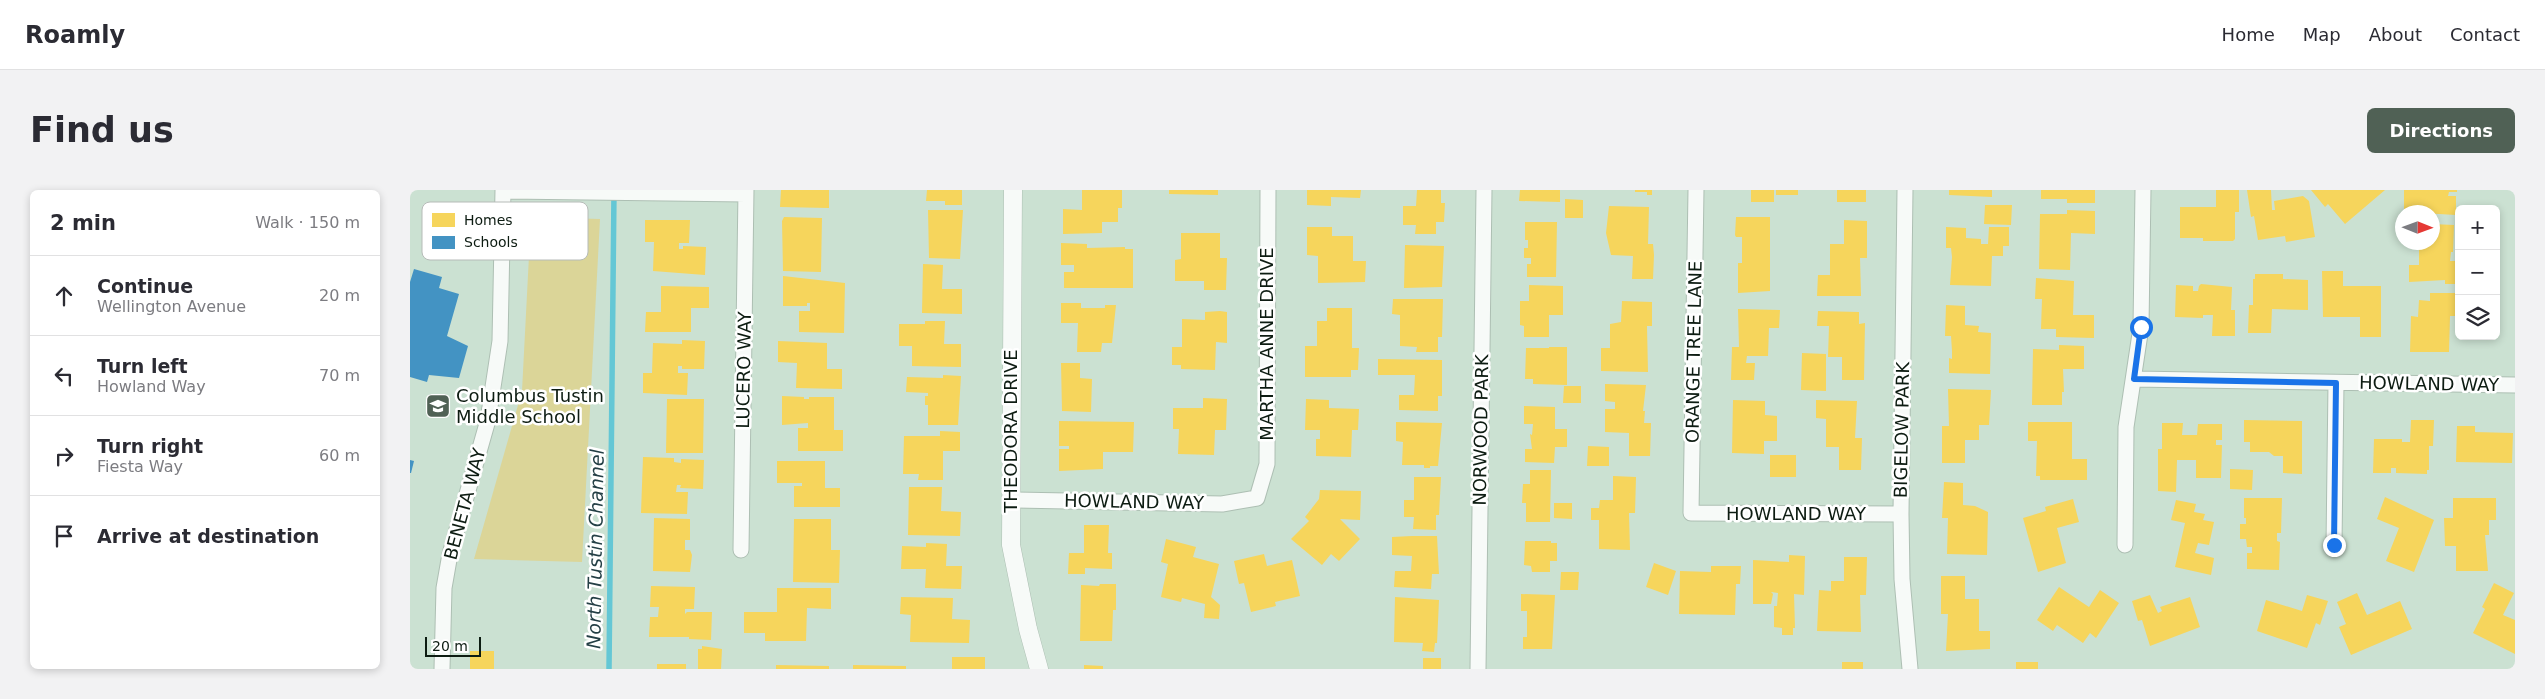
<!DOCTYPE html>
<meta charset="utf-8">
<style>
body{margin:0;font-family:"DejaVu Sans",sans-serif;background:#f2f2f3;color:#2b2b33}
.controls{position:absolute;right:15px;top:15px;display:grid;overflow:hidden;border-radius:8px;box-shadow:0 2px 8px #0003}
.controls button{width:45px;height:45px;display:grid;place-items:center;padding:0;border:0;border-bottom:1px solid #e1e1e2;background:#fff;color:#2b2b33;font:25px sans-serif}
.compass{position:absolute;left:1985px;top:15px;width:45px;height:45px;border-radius:50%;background:#fff;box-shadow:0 2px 8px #0003;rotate:91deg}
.scale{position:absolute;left:15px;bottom:12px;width:56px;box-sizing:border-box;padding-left:5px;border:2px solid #0d1c12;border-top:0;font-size:14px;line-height:18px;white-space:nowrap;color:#0d1c12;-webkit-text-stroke:4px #fff;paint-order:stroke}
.stop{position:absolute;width:15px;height:15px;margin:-11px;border:4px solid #1a73e8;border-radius:50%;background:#fff}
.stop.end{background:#1a73e8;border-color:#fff;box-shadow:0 1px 5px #0008}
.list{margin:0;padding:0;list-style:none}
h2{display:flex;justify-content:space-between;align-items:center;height:65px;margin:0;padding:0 20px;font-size:21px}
h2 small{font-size:16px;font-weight:400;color:#7c7c81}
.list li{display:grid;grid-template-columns:32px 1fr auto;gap:15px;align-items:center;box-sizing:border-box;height:80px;padding:0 20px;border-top:1px solid #e1e1e2}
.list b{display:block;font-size:19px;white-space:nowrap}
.list p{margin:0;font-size:16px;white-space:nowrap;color:#7c7c81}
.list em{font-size:16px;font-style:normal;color:#7c7c81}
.icon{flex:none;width:28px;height:28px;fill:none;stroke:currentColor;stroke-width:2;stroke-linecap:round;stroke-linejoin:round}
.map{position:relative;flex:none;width:2105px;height:479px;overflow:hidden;border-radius:8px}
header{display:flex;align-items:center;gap:30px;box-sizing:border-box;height:70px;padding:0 25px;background:#fff;border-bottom:1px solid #e1e1e2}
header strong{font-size:24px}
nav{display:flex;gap:28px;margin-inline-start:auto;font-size:18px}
.intro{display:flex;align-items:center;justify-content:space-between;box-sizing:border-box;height:120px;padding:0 30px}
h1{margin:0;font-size:35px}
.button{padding:12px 22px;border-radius:8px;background:#506155;color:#fff;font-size:18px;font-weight:700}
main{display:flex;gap:30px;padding:0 30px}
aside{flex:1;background:#fff;border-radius:8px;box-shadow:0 2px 8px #0003}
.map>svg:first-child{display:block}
.green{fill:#dbd598}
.homes{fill:#f6d55c}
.schools{fill:#4393c3}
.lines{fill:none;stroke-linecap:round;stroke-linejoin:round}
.stream{stroke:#64c7d5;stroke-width:5.5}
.minor-casing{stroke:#adbfb3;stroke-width:17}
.tertiary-casing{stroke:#adbfb3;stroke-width:19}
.minor{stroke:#f7faf8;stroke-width:15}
.tertiary{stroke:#f7faf8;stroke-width:18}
.route{stroke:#1a73e8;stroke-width:6}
.labels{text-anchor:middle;stroke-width:5;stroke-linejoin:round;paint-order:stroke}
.street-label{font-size:18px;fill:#0d1c12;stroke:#fff}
.poi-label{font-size:18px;fill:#0d1c12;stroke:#fff;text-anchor:start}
.water-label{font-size:19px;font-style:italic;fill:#243f45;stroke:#fff}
.key{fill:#fff;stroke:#b6bbb8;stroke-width:1}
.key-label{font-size:14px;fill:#0d1c12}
</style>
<header>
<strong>Roamly</strong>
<nav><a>Home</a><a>Map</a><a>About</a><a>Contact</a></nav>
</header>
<div class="intro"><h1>Find us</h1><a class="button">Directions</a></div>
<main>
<aside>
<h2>2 min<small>Walk · 150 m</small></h2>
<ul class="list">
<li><svg class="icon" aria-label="ahead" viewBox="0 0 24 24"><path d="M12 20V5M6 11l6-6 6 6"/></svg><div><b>Continue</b><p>Wellington Avenue</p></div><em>20 m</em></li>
<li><svg class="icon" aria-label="left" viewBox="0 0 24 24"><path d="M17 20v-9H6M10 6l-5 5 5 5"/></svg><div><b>Turn left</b><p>Howland Way</p></div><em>70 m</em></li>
<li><svg class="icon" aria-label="right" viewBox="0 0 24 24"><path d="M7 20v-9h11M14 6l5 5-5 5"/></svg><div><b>Turn right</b><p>Fiesta Way</p></div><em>60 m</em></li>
<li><svg class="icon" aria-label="arrive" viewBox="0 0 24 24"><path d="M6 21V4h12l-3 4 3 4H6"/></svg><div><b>Arrive at destination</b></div></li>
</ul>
</aside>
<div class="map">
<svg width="2105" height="479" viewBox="0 0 2105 479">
<rect width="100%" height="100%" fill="#cbe1d2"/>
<path class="green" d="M121,27L190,29L172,372L64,369L112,201Z"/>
<path class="homes" d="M371,0H419V18L370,17Z
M517,0H552V15H535V11H516Z
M672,0H712V18H708V32H692V43L653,44V19L672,20Z
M759,0H808V5L759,4Z
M897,0H951L950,8L921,7V16L897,15Z
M1007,0H1031V13H1035L1034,32H1026V44H1005L1006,35H993V16H1006Z
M1110,0H1150V12L1109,11Z
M1225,0H1242V5H1237V2H1225Z
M1341,0H1364V12H1341Z
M1366,0H1388V5H1366Z
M1427,0H1456V12H1427Z
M1539,0H1582V7L1539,5Z
M1631,0H1685V13H1657V9H1631Z
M1806,0H1829V22H1825V49L1823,51H1793V48H1770V17H1806Z
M1837,0H1861L1862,20H1865L1864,11L1893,6L1899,11L1905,47L1876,52L1875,46L1848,50L1844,26L1841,27Z
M1901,0H1975L1935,34L1918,14L1915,17Z
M1994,0H2047V2H2039L2038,6H2046V25L1994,22Z
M1155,9L1173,10V28H1155Z
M1575,15H1602L1601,35L1574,34Z
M1199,16L1239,17L1238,54H1243L1244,65L1243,89H1222L1223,66L1201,65L1196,43Z
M518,20H553L550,69L519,68Z
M1657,20L1685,21V44L1661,43L1660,80L1629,79L1630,24H1657Z
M374,27L412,28L411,82L373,81L372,31Z
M1326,27H1360V101L1328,103V73H1332V47H1326L1325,45Z
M235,30H280L279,53H269V59H273V56L296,57L295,85L243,81L244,52H235Z
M1434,30L1457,31V68H1450L1451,106H1407L1408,85H1420V54H1434Z
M1115,32H1147L1146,87H1117V74H1121V68H1114V58H1118V50H1115Z
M2022,34L2044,35L2043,62H2041L2040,71H2049V94H2035V90L1999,92V75H2009V59L2016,57V52H2022Z
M897,37H922V46H943V71H956L955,92L908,93V66L897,65Z
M1536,37L1556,38V48L1571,49V54H1578L1579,37H1599V56H1593V66H1582L1581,96L1540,95L1542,67L1541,58H1536Z
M771,43H810V68H817L816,100H794V91H765V70L771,69Z
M651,53L677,54V58L715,57V59H723V98H654V82H664V75H651Z
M995,55L1034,56L1032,97L994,98Z
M513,74L533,75L532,99H552V124L512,123Z
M1912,81H1933V96H1971V147H1950V127H1913Z
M1845,84H1873V89L1898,90V120L1862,119L1861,143H1838L1839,115H1843V89H1845Z
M373,86L435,93L434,143L389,142V121H400V113H397V116H373Z
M1626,88L1664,91L1663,125H1684V148L1646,147V139H1631L1632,109H1625Z
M1791,94L1822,97L1821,120H1825V146H1802L1803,125H1793V128L1765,127L1766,95L1783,96V101H1788L1789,96Z
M1119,95L1153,96V125H1139V147H1114V136L1110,135V111H1119Z
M251,96L299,97V118H281V142H235L236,122H251Z
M2020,103H2049V126H2040L2039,162H2000L2001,126L2008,127L2009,110L2020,111Z
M983,109H1033L1032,147H1028V162H1006L1007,157L990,156V125L982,124Z
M1212,111L1242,112V136H1237L1238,182L1191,181V158H1200V134L1211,132Z
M651,113H671V118H695V115H706L702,153H692L691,162H667L668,133H651Z
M1536,115L1555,116V135L1569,136L1568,142L1581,143L1580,184L1539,183V168L1542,169V161L1541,146H1535Z
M917,118H942V158H949L948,180H941V187H895V156H907V131H917Z
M1328,119L1370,120L1369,138H1359L1358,166H1337L1336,173H1345L1344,190H1321L1322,157H1329Z
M810,121L817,122V153L806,152L805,180L771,179V175H762V157H772V129L795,130V122Z
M1408,121L1449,122V134L1455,133L1454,190H1432V167H1418L1419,136H1407Z
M515,131H535L534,154H551V177L502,176V156H489V134H515Z
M272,150L295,151L294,179H272V176H268V183H278L277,205L233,203V183H242L243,153L272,154Z
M368,151L417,153V179H432V199L386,198L387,173L368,172Z
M1649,155L1674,156V179H1653L1654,202H1652V215H1622L1623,159L1649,160Z
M1139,157H1157V195L1123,194V189H1115L1116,158H1139Z
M1392,163L1416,164V201L1391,200Z
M968,169L1032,170V206H1028V221L989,220V205H1004L1005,185H968Z
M651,173H670V188L682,189L681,222L652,221Z
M533,185L551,186L548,235H518V215H515V206H518V203L496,202L497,187L533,188Z
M1195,194L1236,195L1233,221H1235L1234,233H1241L1240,266H1219V243L1195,242V219H1205V212L1195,211Z
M1154,196H1171V213H1153Z
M1538,199L1581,200L1579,235H1569V250H1555V273H1532V236H1539Z
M372,206L394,207V209H399V207H424V240H433V261H388V238H398V233L372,235Z
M793,208L817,209L816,240H805L804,265L768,264L769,239H763V218H793Z
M257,209H294L293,263H256Z
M896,209L919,210V218L949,219L948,240H942L941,267L906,266V249H910V240H895Z
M1323,210L1355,211V225L1367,226V251H1354V264L1322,263Z
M1406,210L1447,211L1445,248H1452L1451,280H1429V257H1416V229L1406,228Z
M1114,216L1145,217V239H1157V257H1145L1144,273L1115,272V259H1122L1120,244L1122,245L1123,234H1114Z
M1834,230L1892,231V284L1873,283V266H1864L1859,262H1840V252H1834Z
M2001,230H2024L2023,256H2019V280H2017V284L1986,283V278H1981V283H1963L1964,249H1992V252H2000Z
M649,231L724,232L723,262H693V279L649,281V259H659V256H649Z
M986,232L1032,233L1028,276H1020V278H1014V275H992L993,252L986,251Z
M1618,232H1662V269H1677V290H1630V286H1626L1627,251H1618Z
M1752,233H1773L1772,245H1787L1788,234H1812V250H1806V255H1812L1811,288H1786V270H1767L1766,302L1748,301V259H1752Z
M2047,236H2065V242L2103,243L2102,273L2046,272Z
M530,241L550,242V261H533V290H508L509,284H493L494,246H530Z
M1178,256L1199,257V276H1177Z
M1360,265H1386V287H1360Z
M233,267L264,268V272L271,273V269L294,270L293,299L270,298L271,295H267L266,302H278L277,324L231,323Z
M367,271H415V298H430V317H384V296H392V293H367Z
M1820,279L1843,280L1842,300L1820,299Z
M1120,280H1141L1140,332H1116V313H1112L1113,294H1120Z
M1203,286L1226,287L1225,323H1219L1220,360L1189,359V330H1181V318H1189L1190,310H1203Z
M1004,287H1031L1029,325H1026V340L1003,339L1004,327H994V310H1004Z
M1534,292L1553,293V315L1565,316L1578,322L1577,365L1537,364L1538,328H1532Z
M499,297H532L531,321L551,322L550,346L498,345Z
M910,300L951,301L950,330L930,329L950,349L929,371L921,364L912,375L881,349L899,331L895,327L909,309Z
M1975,307L2024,330L2004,382L1976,371L1989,338L1967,329Z
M1834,308H1872L1871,343H1867V351L1870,352L1869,380L1837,379V363H1842V357H1837L1836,349H1830V334H1836V328H1834Z
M2043,308H2086V330H2079V345H2075L2078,381H2046V356H2035L2034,328H2043Z
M1663,309L1669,332L1647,338L1656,373L1628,382L1613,328L1636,321L1635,317Z
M1766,310L1786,314L1784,322L1795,324L1793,330L1804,332L1799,355L1788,353L1785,363L1804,368L1801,385L1765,377L1775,333L1761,330Z
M1144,313H1162V329L1144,328Z
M244,328L280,329V350H275V360H280L282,365L280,382L243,381Z
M384,329H421V360H430L429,393L383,392Z
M674,335H699L698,363H702V379L675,378V384H658L659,363H674Z
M1002,346H1027L1029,384H1022L1021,399L984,397L985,381H1001L1002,366L982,365V347Z
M756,349L786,357L783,367L809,374L801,407L810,415L809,429L794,428L795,414L772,408L771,412L751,407L758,374L751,372Z
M1115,351H1141V353H1147V371H1140V382H1122L1121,376L1114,375Z
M516,353L537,354L536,376H552L551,399L515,398L516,379H491L492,356L516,357Z
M854,364L857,376L882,370L890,406L865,412L866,416L841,422L834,393L829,394L824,371Z
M1379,365L1395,366L1394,405L1384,404L1385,438H1383V445H1372V438L1364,437V416H1367L1368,403L1361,402L1363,404L1361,414H1343V370L1379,372Z
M1434,367H1457L1456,405H1450L1451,442L1407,441L1409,400L1421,401V391H1434Z
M1244,373L1266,381L1258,405L1236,397Z
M1301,376H1331L1330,394H1326L1325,425L1269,424L1270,381L1301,382Z
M1151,382H1169L1168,400H1150Z
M1531,386H1555V409H1569V441H1580V459L1536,461L1538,424H1531Z
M2084,393L2104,403L2093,425L2105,430V464L2063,443L2075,419L2072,417Z
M690,394H706V420H703L702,451H670L671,395L689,396Z
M241,396L285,397L284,419H275V424L277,422H302L301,450L279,449V447H239L240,427H248L249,417H240Z
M1649,397L1679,417L1690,400L1709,413L1686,448L1680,443L1673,453L1647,435L1643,441L1627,430Z
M367,398H421V419L397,418L396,451H355V443H334V422H367Z
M1947,403L1957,425L1990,411L2002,439L1941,465L1929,437L1936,434L1927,412Z
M1111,404L1145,405L1142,459H1113V447H1117V421H1111Z
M1740,405L1748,423L1752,421L1750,417L1780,407L1790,437L1740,456L1732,430L1728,431L1722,411Z
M1897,405L1918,411L1910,435L1906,433L1897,458L1847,441L1856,410L1892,421Z
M491,407L543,408L542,429L560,430L559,453L500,452L501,425L490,424Z
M985,407L1029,410L1027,453H1025L1024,462L1012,461L1013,453L984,452Z
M292,456L312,459L311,479H288V459H292Z
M60,461H84V479H60Z
M542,467H575V479H542Z
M1013,468H1031V479H1013Z
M1432,472H1453V479H1432Z
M1606,472H1628V479H1606Z
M247,474H276V479H247Z
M366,475L419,476V479H366Z
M443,475L496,476V479H443Z
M674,475L693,476V479H674Z"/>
<path class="schools" d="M4,79L32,87L29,98L49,104L37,146L58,156L49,188L19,185L17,192L0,187V92Z
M0,270L4,271L1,283H0Z"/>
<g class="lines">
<path class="stream" d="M199,479L204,2"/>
<defs>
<path id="minor" d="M1286,0L1281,323L1491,324
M1495,0L1491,324L1492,389L1500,479
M93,1L336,4
M1724,189L2105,195
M600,310L812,314L847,308L857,274L858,0
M1715,355L1716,237L1731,137L1733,0
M1924,355L1926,193
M331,360L336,0
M32,479L34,398L40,364L78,230L90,151L93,0
M1068,479L1074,0"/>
<path id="tertiary" d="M603,0L601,355L618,439L629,479"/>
</defs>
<use href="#minor" class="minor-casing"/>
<use href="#tertiary" class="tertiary-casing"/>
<use href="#minor" class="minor"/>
<use href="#tertiary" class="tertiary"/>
</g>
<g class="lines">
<path class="route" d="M1731,137L1724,189L1926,193L1924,355"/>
</g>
<defs>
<symbol id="school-square" viewBox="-11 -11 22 22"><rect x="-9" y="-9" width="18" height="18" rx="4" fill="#506155" stroke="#fff"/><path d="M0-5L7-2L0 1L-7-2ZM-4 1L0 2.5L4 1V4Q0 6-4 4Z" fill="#fff"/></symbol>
</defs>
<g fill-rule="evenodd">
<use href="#school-square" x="14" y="202" width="28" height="28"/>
</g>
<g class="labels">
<g class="street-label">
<text transform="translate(857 154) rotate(-90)" y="6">MARTHA ANNE DRIVE</text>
<text transform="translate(1284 162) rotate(-89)" y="6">ORANGE TREE LANE</text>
<text transform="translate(334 180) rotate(-89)" y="6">LUCERO WAY</text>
<text transform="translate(2019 194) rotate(1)" y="6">HOWLAND WAY</text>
<text transform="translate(1071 240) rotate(-89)" y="6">NORWOOD PARK</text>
<text transform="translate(1492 240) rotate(-89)" y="6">BIGELOW PARK</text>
<text transform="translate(601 241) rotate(-90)" y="6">THEODORA DRIVE</text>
<text transform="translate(724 312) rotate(1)" y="6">HOWLAND WAY</text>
<text transform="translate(55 314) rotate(-75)" y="6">BENETA WAY</text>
<text x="1386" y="330">HOWLAND WAY</text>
</g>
<g class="poi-label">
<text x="46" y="212">Columbus Tustin<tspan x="46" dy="21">Middle School</tspan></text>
</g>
<g class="water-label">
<text transform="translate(185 359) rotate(-89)" y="7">North Tustin Channel</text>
</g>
</g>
<rect x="12" y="12" width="166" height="58" rx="8" class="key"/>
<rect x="22" y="23" width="23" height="14" fill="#f6d55c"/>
<rect x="22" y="46" width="23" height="13" fill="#4393c3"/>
<g class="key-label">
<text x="54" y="35">Homes</text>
<text x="54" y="57">Schools</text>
</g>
</svg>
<div class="controls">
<button>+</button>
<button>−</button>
<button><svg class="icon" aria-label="layers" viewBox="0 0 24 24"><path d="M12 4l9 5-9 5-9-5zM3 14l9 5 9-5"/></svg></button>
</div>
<svg class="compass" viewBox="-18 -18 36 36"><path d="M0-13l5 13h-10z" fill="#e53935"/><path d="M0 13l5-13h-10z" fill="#7c7c81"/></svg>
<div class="scale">20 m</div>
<div class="stop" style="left:1731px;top:137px"></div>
<div class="stop end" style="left:1924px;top:355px"></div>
</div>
</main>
